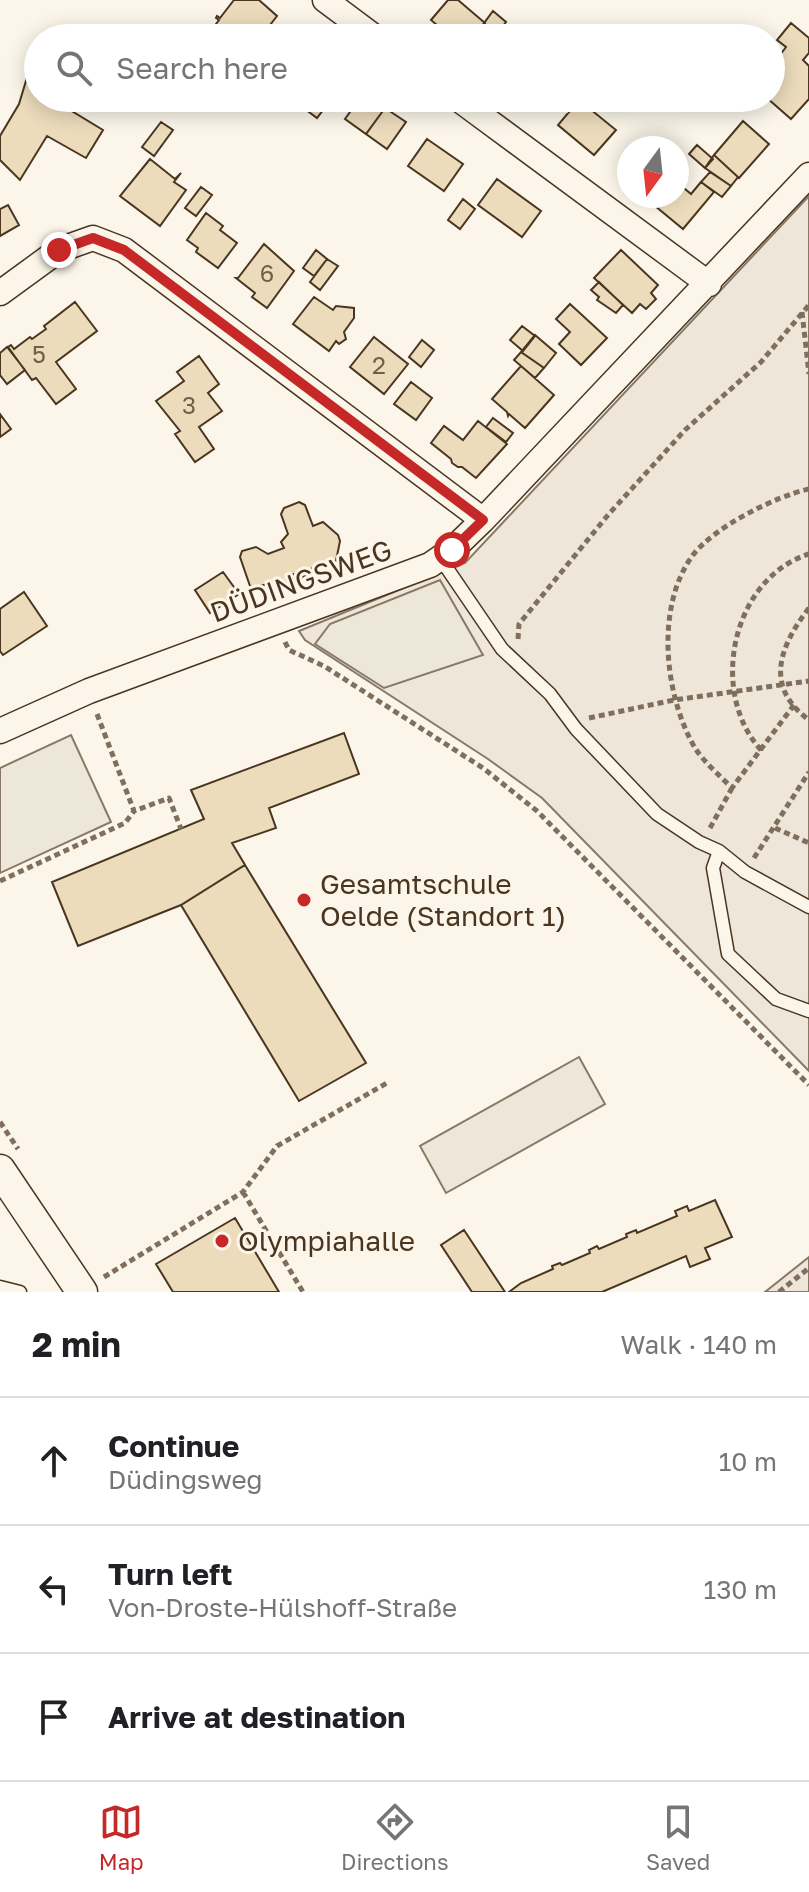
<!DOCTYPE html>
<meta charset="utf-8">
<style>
body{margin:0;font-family:"Golos Text",sans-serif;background:#f6f6f6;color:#202124}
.compass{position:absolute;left:617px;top:136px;width:72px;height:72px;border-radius:50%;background:#fff;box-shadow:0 4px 20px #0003;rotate:195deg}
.stop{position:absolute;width:24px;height:24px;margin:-18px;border:6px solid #c62828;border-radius:50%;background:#fff}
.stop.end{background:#c62828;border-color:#fff;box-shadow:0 2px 8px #0008}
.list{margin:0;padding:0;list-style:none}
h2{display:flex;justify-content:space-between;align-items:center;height:104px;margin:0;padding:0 32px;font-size:34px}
h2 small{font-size:26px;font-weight:400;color:#757577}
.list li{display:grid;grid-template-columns:52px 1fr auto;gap:24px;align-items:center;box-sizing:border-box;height:128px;padding:0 32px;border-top:2px solid #e0e0e0}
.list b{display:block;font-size:30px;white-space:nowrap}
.list p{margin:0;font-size:26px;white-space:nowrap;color:#757577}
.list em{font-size:26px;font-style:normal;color:#757577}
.icon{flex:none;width:44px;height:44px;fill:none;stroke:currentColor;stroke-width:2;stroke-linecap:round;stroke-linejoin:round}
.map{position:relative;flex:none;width:809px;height:1292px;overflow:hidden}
.search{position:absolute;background:#fff;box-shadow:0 4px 20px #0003;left:24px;right:24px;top:24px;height:88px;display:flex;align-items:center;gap:20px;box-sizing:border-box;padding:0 28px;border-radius:44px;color:#757577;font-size:30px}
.sheet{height:488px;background:#fff}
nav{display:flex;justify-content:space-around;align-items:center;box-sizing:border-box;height:112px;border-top:2px solid #e0e0e0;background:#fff;font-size:22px;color:#757577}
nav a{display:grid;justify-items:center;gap:4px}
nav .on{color:#c62828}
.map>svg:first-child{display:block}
.green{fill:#ede6d9;stroke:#887966;stroke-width:2}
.parking{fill:#ede7d9;stroke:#887966;stroke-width:2}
.building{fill:#ecdcbc;stroke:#4a3520;stroke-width:2}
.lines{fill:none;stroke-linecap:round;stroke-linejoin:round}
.service-casing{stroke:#4a3520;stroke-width:15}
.minor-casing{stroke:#4a3520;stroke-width:27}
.tertiary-casing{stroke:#4a3520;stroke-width:33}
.path{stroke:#7f6f5c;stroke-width:5;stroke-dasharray:6 4;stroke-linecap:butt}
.service{stroke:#fbf6e9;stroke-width:12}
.minor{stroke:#fbf6e9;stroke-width:24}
.tertiary{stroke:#fbf6e9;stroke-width:30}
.route{stroke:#c62828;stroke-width:10}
.poi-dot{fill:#c62828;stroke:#fbf6e9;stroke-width:3}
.labels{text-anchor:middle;stroke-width:6;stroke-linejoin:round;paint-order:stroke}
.number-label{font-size:24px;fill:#725f47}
.street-label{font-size:28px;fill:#4a3520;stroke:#fbf6e9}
.poi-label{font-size:28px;fill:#4a3520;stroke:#fbf6e9;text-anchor:start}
</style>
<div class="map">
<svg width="809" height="1292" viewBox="0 0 809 1292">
<rect width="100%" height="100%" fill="#fbf6e9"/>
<path class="green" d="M809,196V1071L542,798L488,759L305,640L299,631L465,563Z
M579,1057L605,1104L446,1193L420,1146Z
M809,1257V1292H765Z"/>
<path class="parking" d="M440,580L483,655L384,688L315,644L330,624Z
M71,735L111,822L0,873V768Z"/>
<path class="building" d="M234,0H259L277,16L260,38H250L237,28L226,38L213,28L219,20L216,18L217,16L220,18Z
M448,0H458L485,23L472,38H452L431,20Z
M493,11L506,22L494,38H480L476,34Z
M791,23L809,38V53L803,60L809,66V99L791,119L767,98H771V85L774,81L771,79V67L786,47L777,40Z
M32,61L38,63V98H49L47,104L58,108L60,104L103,130L86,158L47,136L20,180L0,160V136L19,104Z
M313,98H332L317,118L305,109Z
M360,98H372L385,108L366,134L345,119Z
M563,98H582L569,112L559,103Z
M579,100L616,130L594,155L558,125Z
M385,108L406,122L387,149L366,134Z
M743,121L769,144L739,178L714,155Z
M161,122L173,130L154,156L142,147Z
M427,139L463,164L444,191L408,166Z
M697,145L713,159L705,168L689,154Z
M714,155L738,177L731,186L705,168Z
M150,159L175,179L181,173L174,182L186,190L160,226L120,196Z
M710,172L731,186L722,197L701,182Z
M497,179L541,211L522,237L478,205Z
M677,182L691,194L701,182L714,192L683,229L643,196H677Z
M201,187L212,195L196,216L185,208Z
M463,199L475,209L460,229L448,220Z
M8,205L19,225L0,236V209Z
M206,213L223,226L220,230L237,243L218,268L196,252L198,248L187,240Z
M264,244L294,271L267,308L252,297L255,293L236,278H238Z
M316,250L327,259L314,276L303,268Z
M621,250L658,285L651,293L656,299L646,309L640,304L632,313L594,278Z
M327,259L338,266L320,290L310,282Z
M599,282L623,305L616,313L597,300L599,297L591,290Z
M314,297L333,310L336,306L354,308V318L344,332L346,339L339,344L336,341L329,351L293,324Z
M75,302L97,331L56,362L76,389L56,404L36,378L32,380L8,347L11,345L14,349L30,337L32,339L46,329L44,326Z
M570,304L607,338L581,365L559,344L570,332L556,319Z
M522,326L535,336L523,351L510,340Z
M535,335L556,353L544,368L521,352Z
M374,337L408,364L384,394L350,367Z
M422,340L434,350L421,367L409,357Z
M7,347L25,370L7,384L0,375V353Z
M521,352L544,368L535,378L514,360Z
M199,356L219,384L208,393L222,411L199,427L214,449L195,462L175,434L180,431L156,401L184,381L177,372Z
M521,366L554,395L525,428L509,414L508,416L507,412L492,399Z
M411,382L432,398L416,420L394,404Z
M0,414L11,429L0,437Z
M493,418L513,433L506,442L486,427Z
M478,421L507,444L476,478L462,467H458L452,463L451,459L431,443L444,426L463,440Z
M299,502L305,505L313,526L323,522L338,535L340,541L336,561L312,568L309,575L300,578L293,574L287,577V583L278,586L275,581L255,588L250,586L240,557L242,551L256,547L268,554L284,548L281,542L288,534L281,514L284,508Z
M223,572L239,594L210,613L195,590Z
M24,592L47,626L3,655L0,651V609Z
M344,733L359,774L269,808L276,828L232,843L245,865L181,905L78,946L52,882L204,819L191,790Z
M245,865L366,1063L299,1101L181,905Z
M715,1200L732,1237L705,1248L710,1259L690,1267L686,1256L602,1292H509L521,1283L553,1269L552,1266L560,1263L562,1265L590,1253L589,1250L597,1246L599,1249L627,1237L626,1234L636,1230L637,1233L677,1216L675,1211L687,1206L689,1211Z
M235,1218L279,1292H173L156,1264Z
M464,1230L505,1292H472L441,1245Z"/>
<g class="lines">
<defs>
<path id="service" d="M440,558L502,649L550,694L576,729L657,814L699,842L719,851L745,872L809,907
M719,851L713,868L728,954L776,999L809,1011
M0,1287L20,1292"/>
<path id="minor" d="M325,0L376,38
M457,98L709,284
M0,293L59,250L93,238L124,250L483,520
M0,731L89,691L430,565L452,550L483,520L809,175"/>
<path id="tertiary" d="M0,1170L82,1292"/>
</defs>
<use href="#service" class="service-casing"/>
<use href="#minor" class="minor-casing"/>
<use href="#tertiary" class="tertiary-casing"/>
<path class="path" d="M802,312L809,374
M809,608C779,647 764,687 809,720
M518,639L519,624L608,515L685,430L761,362L809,305
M285,642L289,650L324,666L483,768L537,811L809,1085
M794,705L732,788C720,776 704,762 695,748C664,695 655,606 693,555C714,527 776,496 809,489
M97,714L134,811L169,798L181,829
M589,718L674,700L809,681
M761,750C708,692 732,578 809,554
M710,828L732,788
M775,828L809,843
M754,858L809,772
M0,881L125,823L134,811
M0,1122L18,1149
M243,1192L303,1292
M104,1277L243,1192L277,1146L387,1083
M779,1292L809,1268"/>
<use href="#service" class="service"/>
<use href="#minor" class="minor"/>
<use href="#tertiary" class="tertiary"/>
</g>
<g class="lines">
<path class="route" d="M59,250L93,238L124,250L483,520L452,550"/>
</g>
<g class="poi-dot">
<circle cx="304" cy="900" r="8"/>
<circle cx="222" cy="1241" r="8"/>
</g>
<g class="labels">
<g class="number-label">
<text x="267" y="282">6</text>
<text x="39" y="363">5</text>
<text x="379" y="374">2</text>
<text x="189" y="414">3</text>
</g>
<g class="street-label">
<text transform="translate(301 581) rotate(-20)" y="10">DÜDINGSWEG</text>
</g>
<g class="poi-label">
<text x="320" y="894">Gesamtschule<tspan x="320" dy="32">Oelde (Standort 1)</tspan></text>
<text x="238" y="1251">Olympiahalle</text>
</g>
</g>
</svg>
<svg class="compass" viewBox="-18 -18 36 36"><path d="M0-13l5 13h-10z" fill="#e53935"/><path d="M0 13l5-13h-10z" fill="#757577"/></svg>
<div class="stop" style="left:452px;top:550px"></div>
<div class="stop end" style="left:59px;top:250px"></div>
<div class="search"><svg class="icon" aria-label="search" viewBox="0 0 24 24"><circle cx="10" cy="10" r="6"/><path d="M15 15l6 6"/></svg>Search here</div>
</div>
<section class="sheet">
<h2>2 min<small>Walk · 140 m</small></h2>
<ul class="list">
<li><svg class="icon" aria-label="ahead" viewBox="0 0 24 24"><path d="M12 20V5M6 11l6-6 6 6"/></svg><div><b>Continue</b><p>Düdingsweg</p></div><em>10 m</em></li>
<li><svg class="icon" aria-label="left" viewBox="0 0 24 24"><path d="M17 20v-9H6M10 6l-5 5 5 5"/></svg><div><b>Turn left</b><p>Von-Droste-Hülshoff-Straße</p></div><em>130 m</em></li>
<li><svg class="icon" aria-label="arrive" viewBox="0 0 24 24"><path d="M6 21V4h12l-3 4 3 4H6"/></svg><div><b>Arrive at destination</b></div></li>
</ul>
</section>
<nav>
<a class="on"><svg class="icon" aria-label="map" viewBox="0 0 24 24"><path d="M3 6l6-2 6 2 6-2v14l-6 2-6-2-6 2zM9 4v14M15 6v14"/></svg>Map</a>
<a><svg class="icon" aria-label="directions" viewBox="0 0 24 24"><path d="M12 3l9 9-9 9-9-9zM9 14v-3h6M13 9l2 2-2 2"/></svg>Directions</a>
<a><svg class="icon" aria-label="saved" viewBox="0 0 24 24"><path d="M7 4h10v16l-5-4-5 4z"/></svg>Saved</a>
</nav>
